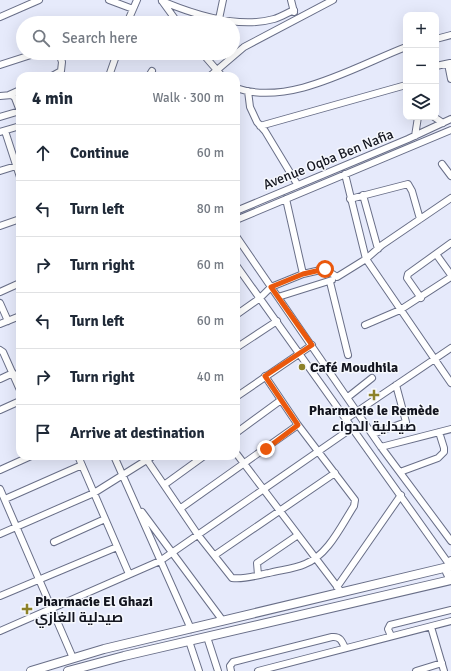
<!DOCTYPE html>
<meta charset="utf-8">
<style>
body{margin:0;font-family:Signika,Cairo,sans-serif;background:#f2f2f3;color:#1f2937}
.controls{position:absolute;right:12px;top:12px;display:grid;overflow:hidden;border-radius:8px;box-shadow:0 4px 16px #0002}
.controls button{width:36px;height:36px;display:grid;place-items:center;padding:0;border:0;border-bottom:1px solid #e0e1e3;background:#fff;color:#1f2937;font:20px sans-serif}
.stop{position:absolute;width:12px;height:12px;margin:-9px;border:3px solid #ea580c;border-radius:50%;background:#fff}
.stop.end{background:#ea580c;border-color:#fff;box-shadow:0 1px 4px #0008}
.list{margin:0;padding:0;list-style:none}
h2{display:flex;justify-content:space-between;align-items:center;height:52px;margin:0;padding:0 16px;font-size:17px}
h2 small{font-size:13px;font-weight:400;color:#747a83}
.list li{display:grid;grid-template-columns:26px 1fr auto;gap:12px;align-items:center;box-sizing:border-box;height:56px;padding:0 16px;border-top:1px solid #e0e1e3}
.list b{display:block;font-size:15px;white-space:nowrap}
.list em{font-size:13px;font-style:normal;color:#747a83}
.icon{flex:none;width:22px;height:22px;fill:none;stroke:currentColor;stroke-width:2;stroke-linecap:round;stroke-linejoin:round}
.map{position:relative;flex:none;width:451px;height:671px;overflow:hidden}
.search{position:absolute;background:#fff;box-shadow:0 4px 16px #0002;left:16px;top:16px;width:224px;height:44px;display:flex;align-items:center;gap:10px;box-sizing:border-box;padding:0 14px;border-radius:22px;color:#747a83;font-size:15px}
.panel{position:absolute;background:#fff;box-shadow:0 4px 16px #0002;left:16px;top:72px;width:224px;height:388px;border-radius:12px}
.map>svg:first-child{display:block}
.lines{fill:none;stroke-linecap:round;stroke-linejoin:round}
.minor-casing{stroke:#696f88;stroke-width:8}
.major-casing{stroke:#696f88;stroke-width:10}
.minor{stroke:#fff;stroke-width:6}
.major{stroke:#fff;stroke-width:8}
.route{stroke:#ea580c;stroke-width:5}
.poi-dot{fill:#8d8229;stroke:#f6f8fd;stroke-width:1.5}
.labels{text-anchor:middle;stroke-width:3;stroke-linejoin:round;paint-order:stroke}
.street-label{font-size:14px;fill:#12141e;stroke:#f6f8fd}
.poi-label{font-size:14px;font-weight:bold;fill:#12141e;stroke:#f6f8fd;text-anchor:start}
</style>
<div class="map">
<svg width="451" height="671" viewBox="0 0 451 671">
<rect width="100%" height="100%" fill="#e6eafb"/>
<g class="lines">
<defs>
<path id="minor" d="M109,0L133,9
M291,0L294,12
M162,1C195,15 238,29 274,19C281,17 287,13 294,10
M162,1L178,23
M0,17L39,0
M219,19L223,0
M127,23L137,0
M436,39L451,35
M202,53L222,76
M448,64L451,79
M0,65L37,53
M436,66L450,63
M52,76L61,71L62,62L59,53
M109,76L117,53
M149,76L152,71
M210,76L244,47L333,0
M236,88C289,107 356,66 406,47
M248,91L250,107L257,122L265,131L297,184
M9,95L20,90
M0,96L12,95L15,98L20,111
M0,117L20,111
M434,117L443,123
M260,126L406,85
M5,131L20,177
M0,132L20,126
M415,136L418,117
M442,164L451,176
M0,171L16,166
M363,195L378,249
M451,198L382,245L366,259L451,383
M350,199L408,184L412,191L420,219
M236,211L408,139L451,119
M236,220L451,130
M0,226L20,219
M236,236L381,447L451,541
M436,254L451,275
M236,265L449,564
M303,274L325,269L337,277L366,259L345,174
M330,282L348,355
M0,292L20,283
M278,297L332,280
M421,298L407,278L408,274L451,243
M0,303L8,321
M236,315L260,298L271,287L303,274L286,199
M0,324L20,316
M365,325L400,310L451,277
M236,348L277,321
M0,350L3,352L20,390
M0,379L13,373
M236,397L312,345
M348,397L372,378
M0,410L20,401
M346,419L451,348
M236,433L281,400
M373,434L406,422L396,385
M381,447L451,429
M236,453L342,593
M78,456L129,574
M114,456L191,629
M147,460L198,535L232,578C244,580 257,575 269,573C280,570 294,569 305,564C328,555 341,526 354,506L355,500L298,425L265,376
M0,470L31,456
M400,472L438,458L444,452V448L439,432
M164,485L204,456
M0,489L73,658
M5,499L82,465
M181,508L298,425
M142,512L223,621
M0,534L94,493L153,456
M54,542L105,519
M215,555L335,473
M258,575L257,563L298,535
M337,587L401,495
M0,596L117,547
M431,627L444,671
M0,631L160,561L352,428
M391,636L388,629L390,625L451,610
M207,637L218,671
M189,641L199,671
M231,671L230,666L233,662L332,637C340,636 342,641 345,648
M258,671L451,621
M416,671L442,663"/>
<path id="major" d="M451,561L447,572L451,580
M31,671L104,649L448,567
M68,671L124,656L451,580"/>
</defs>
<use href="#minor" class="minor-casing"/>
<use href="#major" class="major-casing"/>
<use href="#minor" class="minor"/>
<use href="#major" class="major"/>
</g>
<g class="lines">
<path class="route" d="M266,449L298,425L265,376L312,345L271,287L303,274L325,269"/>
</g>
<g class="poi-dot">
<circle cx="302" cy="367" r="4"/>
<path d="M372 389h4v4h4v4h-4v4h-4v-4h-4v-4h4z"/>
<path d="M25 603h4v4h4v4h-4v4h-4v-4h-4v-4h4z"/>
</g>
<g class="labels">
<g class="street-label">
<text transform="translate(328 159) rotate(-22)" y="5">Avenue Oqba Ben Nafia</text>
</g>
<g class="poi-label">
<text x="310" y="372">Café Moudhila</text>
<text x="374" y="415" text-anchor="middle">Pharmacie le Remède<tspan x="374" dy="16">صيدلية الدواء</tspan></text>
<text x="35" y="606">Pharmacie El Ghazi<tspan x="35" dy="16">صيدلية الغازي</tspan></text>
</g>
</g>
</svg>
<div class="controls">
<button>+</button>
<button>−</button>
<button><svg class="icon" aria-label="layers" viewBox="0 0 24 24"><path d="M12 4l9 5-9 5-9-5zM3 14l9 5 9-5"/></svg></button>
</div>
<div class="stop" style="left:325px;top:269px"></div>
<div class="stop end" style="left:266px;top:449px"></div>
<div class="search"><svg class="icon" aria-label="search" viewBox="0 0 24 24"><circle cx="10" cy="10" r="6"/><path d="M15 15l6 6"/></svg>Search here</div>
<section class="panel">
<h2>4 min<small>Walk · 300 m</small></h2>
<ul class="list">
<li><svg class="icon" aria-label="ahead" viewBox="0 0 24 24"><path d="M12 20V5M6 11l6-6 6 6"/></svg><div><b>Continue</b></div><em>60 m</em></li>
<li><svg class="icon" aria-label="left" viewBox="0 0 24 24"><path d="M17 20v-9H6M10 6l-5 5 5 5"/></svg><div><b>Turn left</b></div><em>80 m</em></li>
<li><svg class="icon" aria-label="right" viewBox="0 0 24 24"><path d="M7 20v-9h11M14 6l5 5-5 5"/></svg><div><b>Turn right</b></div><em>60 m</em></li>
<li><svg class="icon" aria-label="left" viewBox="0 0 24 24"><path d="M17 20v-9H6M10 6l-5 5 5 5"/></svg><div><b>Turn left</b></div><em>60 m</em></li>
<li><svg class="icon" aria-label="right" viewBox="0 0 24 24"><path d="M7 20v-9h11M14 6l5 5-5 5"/></svg><div><b>Turn right</b></div><em>40 m</em></li>
<li><svg class="icon" aria-label="arrive" viewBox="0 0 24 24"><path d="M6 21V4h12l-3 4 3 4H6"/></svg><div><b>Arrive at destination</b></div></li>
</ul>
</section>
</div>
